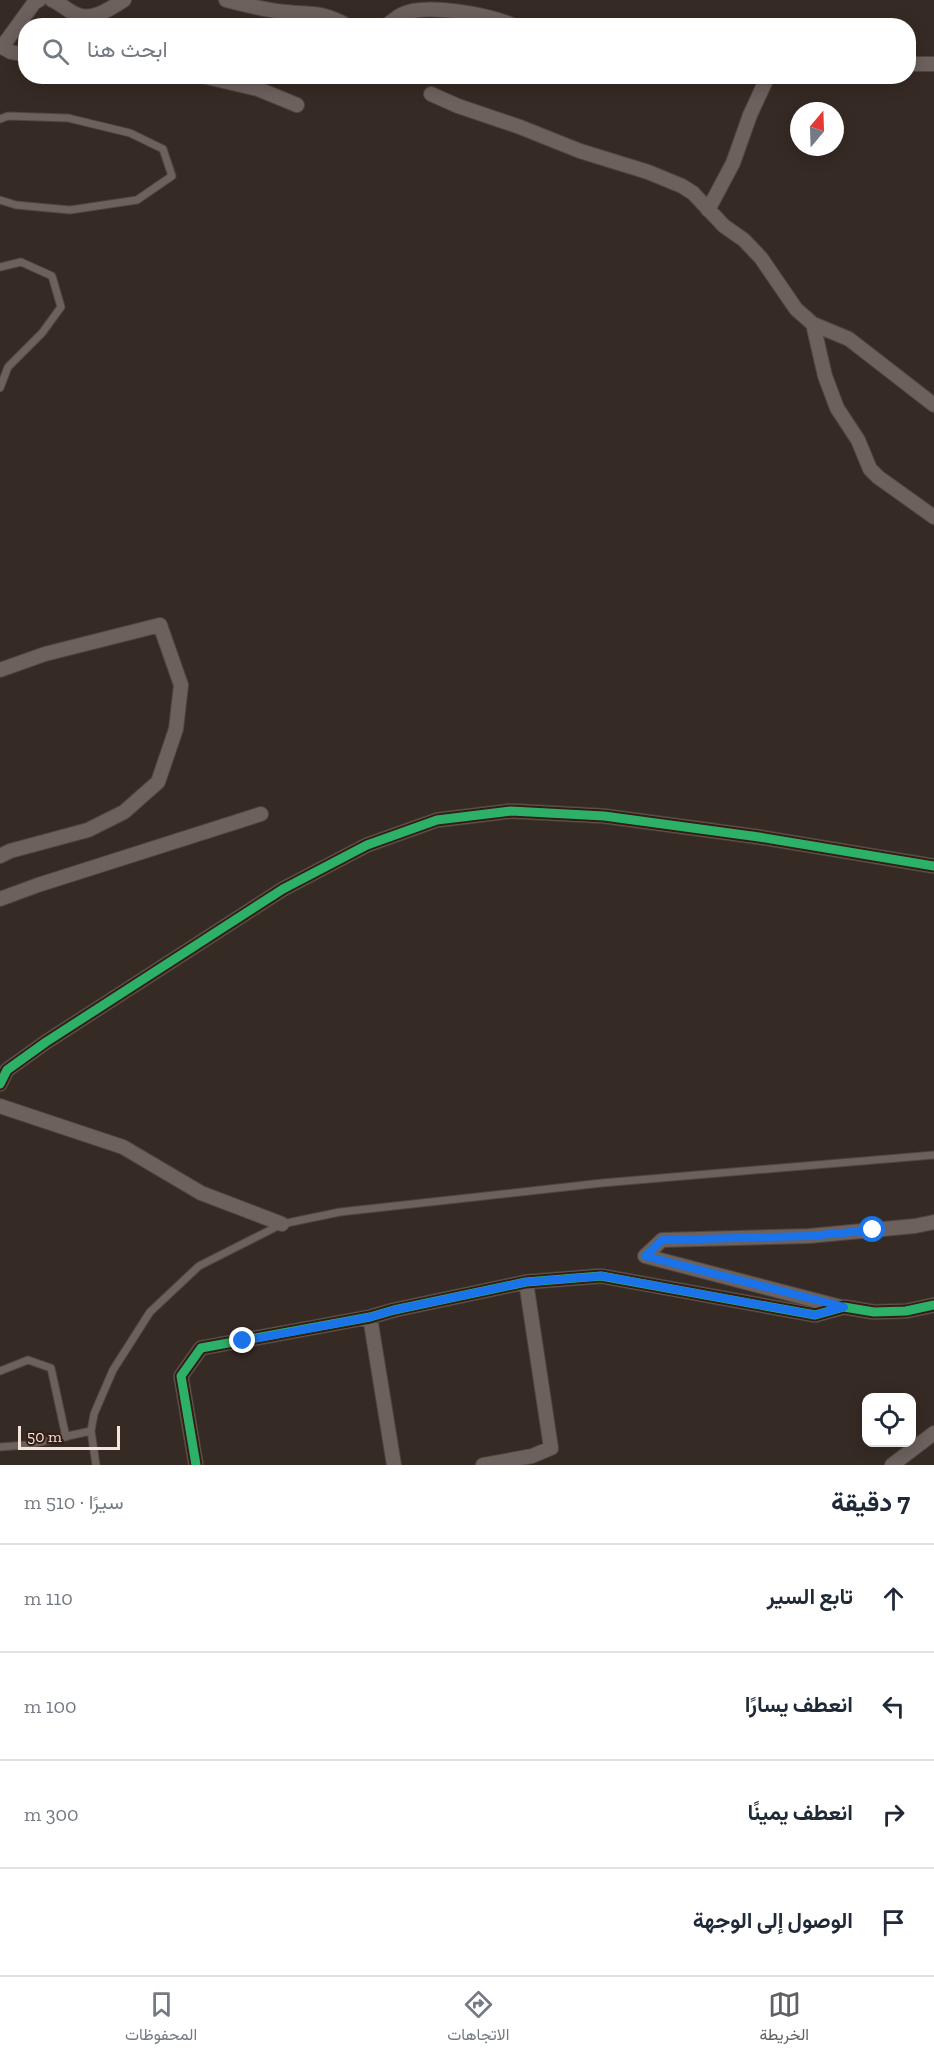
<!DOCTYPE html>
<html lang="ar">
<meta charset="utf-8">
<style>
body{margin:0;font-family:"Zilla Slab",Vazirmatn,serif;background:#f2f2f3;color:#1f2937;direction:rtl}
.controls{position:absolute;right:18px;bottom:18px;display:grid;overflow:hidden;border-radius:12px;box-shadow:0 3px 15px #0003}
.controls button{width:54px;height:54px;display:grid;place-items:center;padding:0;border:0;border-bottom:2px solid #e0e1e3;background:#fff;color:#1f2937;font:30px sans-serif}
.compass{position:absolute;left:790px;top:102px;width:54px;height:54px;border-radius:50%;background:#fff;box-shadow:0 3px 15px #0003;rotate:19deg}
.scale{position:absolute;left:18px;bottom:15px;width:102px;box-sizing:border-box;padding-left:6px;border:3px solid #f4e5de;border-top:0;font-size:16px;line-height:21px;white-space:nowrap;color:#f4e5de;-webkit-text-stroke:4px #331e13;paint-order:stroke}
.stop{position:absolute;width:18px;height:18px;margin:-14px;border:4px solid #1a73e8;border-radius:50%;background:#fff}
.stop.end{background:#1a73e8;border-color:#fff;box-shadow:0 2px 6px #0008}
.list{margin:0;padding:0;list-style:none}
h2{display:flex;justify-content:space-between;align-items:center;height:78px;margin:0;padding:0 24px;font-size:26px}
h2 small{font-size:20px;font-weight:400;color:#747a83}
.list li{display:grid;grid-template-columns:39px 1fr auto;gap:18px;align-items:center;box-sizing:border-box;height:108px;padding:0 24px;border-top:2px solid #e0e1e3}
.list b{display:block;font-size:22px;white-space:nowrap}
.list em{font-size:20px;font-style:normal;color:#747a83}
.icon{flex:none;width:33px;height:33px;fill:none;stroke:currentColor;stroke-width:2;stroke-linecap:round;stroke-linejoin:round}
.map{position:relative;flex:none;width:934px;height:1465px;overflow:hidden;direction:ltr}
.search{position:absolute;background:#fff;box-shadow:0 3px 15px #0003;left:18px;right:18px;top:18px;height:66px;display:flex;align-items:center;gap:15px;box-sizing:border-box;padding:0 21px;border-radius:24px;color:#747a83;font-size:22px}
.sheet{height:510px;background:#fff}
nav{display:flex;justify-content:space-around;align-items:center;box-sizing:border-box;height:84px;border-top:2px solid #e0e1e3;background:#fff;font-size:16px;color:#747a83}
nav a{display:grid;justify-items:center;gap:3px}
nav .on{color:#616065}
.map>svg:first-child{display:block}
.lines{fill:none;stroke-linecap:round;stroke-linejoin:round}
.service-casing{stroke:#504540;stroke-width:9}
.minor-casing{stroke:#504540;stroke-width:16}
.service{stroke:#6c615d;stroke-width:7}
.minor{stroke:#6c615d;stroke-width:14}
.cycleway-casing{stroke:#331e13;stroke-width:13}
.cycleway{stroke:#2db169;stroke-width:9}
.route{stroke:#1a73e8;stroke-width:8}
</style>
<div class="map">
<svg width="934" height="1465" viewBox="0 0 934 1465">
<rect width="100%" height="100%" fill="#362a24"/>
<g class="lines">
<defs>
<path id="service" d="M0,119L8,116L68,118L130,133L163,149L172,176L137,200L70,210L16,205L0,200
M0,267L21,262L52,276L61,307L42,333L8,367L0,388
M0,1371L28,1360L51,1368L66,1437
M0,1447L26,1445L91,1431
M96,1465L91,1431L94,1414L113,1370L150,1312L199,1266L282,1224L340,1212L602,1183L934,1155"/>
<path id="minor" d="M52,0C62,4 68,12 78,15C93,21 111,8 124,0
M226,0C245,5 265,10 285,12C312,15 322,11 348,26
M385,26C391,23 395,18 401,15C425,2 489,15 515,26
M0,46L11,52L26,55
M2,47L34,3L39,0
M908,64H934
M202,76L258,89L297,105
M431,94L458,106L520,127L580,151L648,172L682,186L693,193L724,226L744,240L761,258L796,309L813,324L849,339L934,405
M708,210L733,163L750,115L768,76
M813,324L825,376L837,408L858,440L870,469L878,477L934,517
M0,670L45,654L160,625L181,685L176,729L158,782L124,812L88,830L10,851L0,856
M0,899L38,885L261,814
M0,1084L7,1070L46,1042L283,889L367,845L437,820L511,811L604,816L759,837L934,866
M0,1106L123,1147L201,1193L282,1224
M841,1307L645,1256L662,1240L809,1236L915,1226L934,1222
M370,1317L394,1465
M196,1465L181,1376L201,1348L370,1317L394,1310L526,1282L601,1276L815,1315L844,1307L874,1312L906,1311L934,1305
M483,1465L532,1456L551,1448L526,1282
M892,1465L934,1433"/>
</defs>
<use href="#service" class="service-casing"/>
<use href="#minor" class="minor-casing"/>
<use href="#service" class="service"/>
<use href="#minor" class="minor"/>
<defs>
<path id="cycleway" d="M0,1084L7,1070L46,1042L283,889L367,845L437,820L511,811L604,816L759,837L934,866
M196,1465L181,1376L201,1348L370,1317L394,1310L526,1282L601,1276L815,1315L844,1307L874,1312L906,1311L934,1305"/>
</defs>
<use href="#cycleway" class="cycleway-casing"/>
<use href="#cycleway" class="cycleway"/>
</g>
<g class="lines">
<path class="route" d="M243,1341L370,1317L394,1310L526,1282L602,1276L815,1315L844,1307L645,1256L662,1240L809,1236L873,1230"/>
</g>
</svg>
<div class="controls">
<button><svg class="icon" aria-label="locate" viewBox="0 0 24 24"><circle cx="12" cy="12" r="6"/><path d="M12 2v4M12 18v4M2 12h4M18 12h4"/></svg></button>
</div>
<svg class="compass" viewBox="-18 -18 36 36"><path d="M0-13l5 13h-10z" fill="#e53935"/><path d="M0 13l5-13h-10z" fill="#747a83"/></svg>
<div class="scale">50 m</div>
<div class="stop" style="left:873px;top:1230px"></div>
<div class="stop end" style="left:243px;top:1341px"></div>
<div class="search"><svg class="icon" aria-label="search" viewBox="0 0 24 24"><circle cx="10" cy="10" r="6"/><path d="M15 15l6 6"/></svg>ابحث هنا</div>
</div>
<section class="sheet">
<h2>7 دقيقة<small>سيرًا · 510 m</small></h2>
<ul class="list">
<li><svg class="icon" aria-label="ahead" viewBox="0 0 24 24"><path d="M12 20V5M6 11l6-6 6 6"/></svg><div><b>تابع السير</b></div><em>110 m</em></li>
<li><svg class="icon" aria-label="left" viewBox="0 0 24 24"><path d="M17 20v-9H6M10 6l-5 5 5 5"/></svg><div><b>انعطف يسارًا</b></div><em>100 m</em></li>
<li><svg class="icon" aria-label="right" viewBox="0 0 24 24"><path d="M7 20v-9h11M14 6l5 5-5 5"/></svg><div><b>انعطف يمينًا</b></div><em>300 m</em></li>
<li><svg class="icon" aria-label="arrive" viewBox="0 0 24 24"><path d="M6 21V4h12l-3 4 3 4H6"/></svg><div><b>الوصول إلى الوجهة</b></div></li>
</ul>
</section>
<nav>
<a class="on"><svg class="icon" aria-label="map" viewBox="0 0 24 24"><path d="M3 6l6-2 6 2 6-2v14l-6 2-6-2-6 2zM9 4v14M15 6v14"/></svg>الخريطة</a>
<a><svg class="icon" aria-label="directions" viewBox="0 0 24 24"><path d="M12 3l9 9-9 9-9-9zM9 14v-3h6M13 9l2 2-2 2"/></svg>الاتجاهات</a>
<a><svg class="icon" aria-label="saved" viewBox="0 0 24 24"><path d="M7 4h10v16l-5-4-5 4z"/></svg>المحفوظات</a>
</nav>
